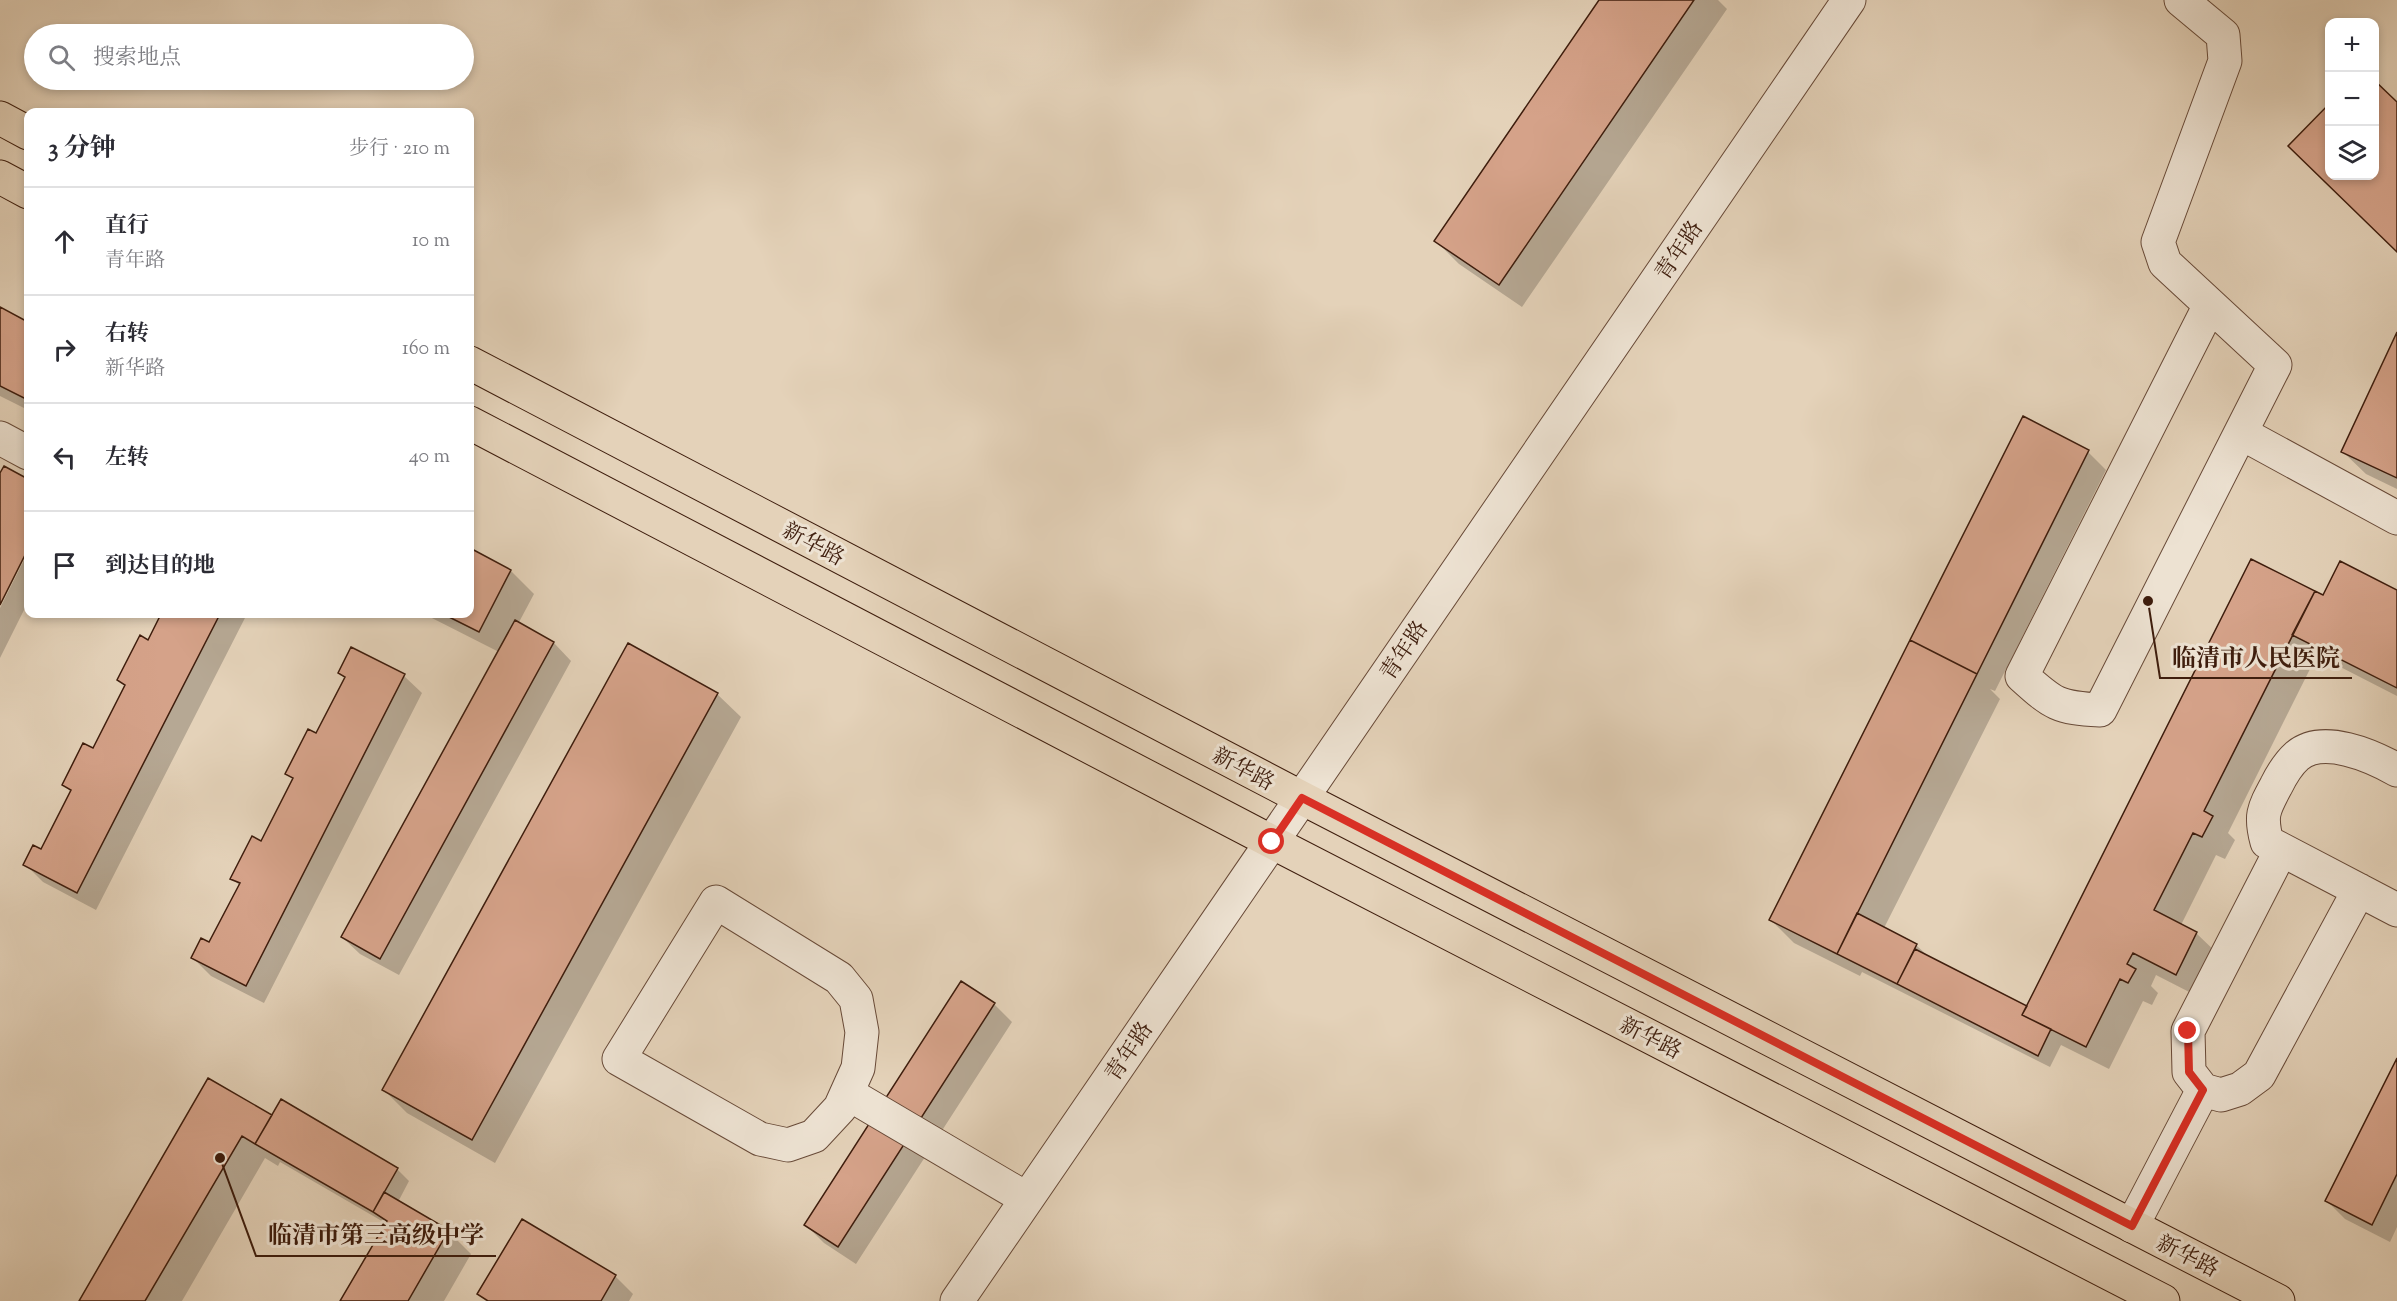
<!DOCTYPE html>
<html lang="zh">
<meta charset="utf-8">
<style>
body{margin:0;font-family:"Sorts Mill Goudy","Noto Serif SC",serif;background:#f2f2f3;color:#2b2b33}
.controls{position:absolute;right:18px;top:18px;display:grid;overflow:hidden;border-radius:12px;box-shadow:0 3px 9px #0003}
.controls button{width:54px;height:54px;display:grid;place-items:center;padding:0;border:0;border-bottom:2px solid #e1e1e2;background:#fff;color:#2b2b33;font:30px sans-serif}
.stop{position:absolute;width:18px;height:18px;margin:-14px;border:4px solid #d93025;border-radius:50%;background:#fff}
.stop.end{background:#d93025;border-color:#fff;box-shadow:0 2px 6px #0008}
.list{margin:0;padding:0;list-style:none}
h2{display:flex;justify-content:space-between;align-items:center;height:78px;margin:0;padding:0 24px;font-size:26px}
h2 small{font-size:20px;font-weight:400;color:#7c7c81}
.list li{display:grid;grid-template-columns:39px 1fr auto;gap:18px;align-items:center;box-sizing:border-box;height:108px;padding:0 24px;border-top:2px solid #e1e1e2}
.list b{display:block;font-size:22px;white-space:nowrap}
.list p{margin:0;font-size:20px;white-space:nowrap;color:#7c7c81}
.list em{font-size:20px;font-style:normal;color:#7c7c81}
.icon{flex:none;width:33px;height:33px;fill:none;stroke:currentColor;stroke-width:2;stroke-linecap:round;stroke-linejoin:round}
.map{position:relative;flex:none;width:2397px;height:1301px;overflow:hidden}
.search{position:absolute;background:#fff;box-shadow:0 3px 9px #0003;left:24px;top:24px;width:450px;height:66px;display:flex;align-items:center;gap:15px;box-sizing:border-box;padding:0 21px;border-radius:33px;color:#7c7c81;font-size:22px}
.panel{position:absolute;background:#fff;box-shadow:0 3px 9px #0003;left:24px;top:108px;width:450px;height:510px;border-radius:12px}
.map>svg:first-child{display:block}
.shadow{fill:#0003}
.building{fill:#d5a289;stroke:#3e1d0d;stroke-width:1.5}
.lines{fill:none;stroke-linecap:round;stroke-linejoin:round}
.minor-casing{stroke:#684a38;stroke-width:35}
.major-casing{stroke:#3e1d0d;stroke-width:35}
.minor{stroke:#ede2d2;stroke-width:33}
.major{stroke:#e4d2b9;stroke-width:33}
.route{stroke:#d93025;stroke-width:8}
.labels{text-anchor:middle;stroke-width:6;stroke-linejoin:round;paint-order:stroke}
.street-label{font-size:22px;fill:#3e1d0d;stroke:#ede2d2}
.leader{fill:none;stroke:#3e1d0d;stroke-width:2}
.callout-dot{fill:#3e1d0d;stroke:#ede2d2;stroke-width:2}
.callout-label{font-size:24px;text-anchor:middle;font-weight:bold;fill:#3e1d0d;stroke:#ede2d2;stroke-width:6;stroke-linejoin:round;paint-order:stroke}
</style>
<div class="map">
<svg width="2397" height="1301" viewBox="0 0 2397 1301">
<rect width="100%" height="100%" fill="#e4d2b9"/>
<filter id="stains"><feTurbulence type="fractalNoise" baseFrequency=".00333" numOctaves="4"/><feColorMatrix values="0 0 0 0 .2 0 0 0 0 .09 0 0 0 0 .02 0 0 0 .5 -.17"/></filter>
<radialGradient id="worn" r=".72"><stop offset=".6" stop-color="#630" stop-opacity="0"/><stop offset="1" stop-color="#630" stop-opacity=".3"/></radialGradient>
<path class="shadow" d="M1600,0H1718L1727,9L1522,307L1459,264L1436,241Z
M2397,104V251L2330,176H2374Z
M0,309L28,323V410L0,396Z
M2397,336V489L2366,474L2342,451Z
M2023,418L2088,452L2106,470L1995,691L1990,689L2000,699L1884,928L1916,945L1929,957L2027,1008L2252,561L2323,597L2397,592V696L2317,655L2228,833L2235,840L2225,859L2216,855L2181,925L2196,933L2220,956L2199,997L2156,975L2151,986L2158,993L2152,1005L2143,1001L2109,1069L2061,1045L2050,1067L1862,972L1860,976L1794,943L1771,920Z
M4,468L28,480V546L0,602V476Z
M470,550L511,571L534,594L518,624L554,643L571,661L399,975L360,954L342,937L499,652L424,614H470Z
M28,552V602L0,658V608Z
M163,614H247L96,910L43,882L25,864L42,851L72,793L64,785L94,750L126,687L119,680L149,642Z
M352,649L404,676L422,693L264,1003L211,976L193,958L210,944L240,886L232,878L262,843L294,780L287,773L317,735L346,678L340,673Z
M717,694L741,717L495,1163L407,1113L384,1090Z
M994,1004L1012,1022L856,1264L824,1243L806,1225Z
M2397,1062V1227L2390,1242L2345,1219L2327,1201Z
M209,1080L272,1117L281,1101L397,1169L409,1181L398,1202L448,1231L471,1254L444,1301H342L387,1224L280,1162L278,1166L265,1158L182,1301H80Z
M615,1276L633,1294L629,1301H486L479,1294Z"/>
<path class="building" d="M1599,0H1694L1499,285L1434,241Z
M2374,80L2397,102V252L2288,146L2330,103V176H2374Z
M0,307L28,322V400L0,386Z
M2397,332V478L2341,452Z
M2023,416L2089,450L1977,674L1910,640Z
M4,466L28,479V549L0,605V473Z
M470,548L511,570L479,632L443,614H470Z
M2251,559L2315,591L2204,811L2213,816L2202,837L2193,833L2154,910L2197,932L2176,975L2133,953L2127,964L2136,969L2128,983L2120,979L2086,1047L2022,1015Z
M2340,561L2397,590V688L2292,635L2315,591L2323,595Z
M161,614H220L77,893L23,865L33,845L41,849L71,790L62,785L83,743L93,748L125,685L117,680L140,635L148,640Z
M515,620L554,642L380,959L341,937Z
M1910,640L1977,674L1837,954L1769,920Z
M628,643L718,693L472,1140L382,1090Z
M351,647L405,674L246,986L191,958L201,938L209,942L240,883L230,879L252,836L261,841L293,778L285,774L308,729L316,733L345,677L338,673Z
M1857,913L1917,944L1897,984L1837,954Z
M1915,949L2027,1006L2022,1015L2051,1029L2038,1056L1897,984Z
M961,981L995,1003L838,1247L804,1225Z
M2397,1058V1174L2372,1225L2325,1201Z
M208,1078L272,1115L255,1144L242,1136L145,1301H79Z
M281,1099L398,1168L373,1212L255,1144Z
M384,1192L449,1230L408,1301H340L387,1221L373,1212Z
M522,1219L616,1275L601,1301H488L477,1294Z"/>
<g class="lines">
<defs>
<path id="minor" d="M2181,0L2223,35L2225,61L2158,242L2165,263L2275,365L2100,710C2058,708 2053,704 2022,676L2210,305
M2241,433L2397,518
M0,438L28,453
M2397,770C2372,756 2323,734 2297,756C2289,763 2281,776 2276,786C2263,810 2260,816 2267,842L2397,910
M2281,850L2188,1031L2189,1072L2203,1090L2221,1095L2240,1089L2259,1075L2359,890
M716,902L839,978L856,999L862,1032L858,1068L840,1108L814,1136L788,1145L760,1139L619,1059Z
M847,1093L1027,1199
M2132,1226L2203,1090
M957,1301L1849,0"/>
<path id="major" d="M0,118L28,133
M0,177L28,192
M470,363L1302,798L2278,1301
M470,423L1272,842L2163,1301"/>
</defs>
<use href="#minor" class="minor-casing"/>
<use href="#major" class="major-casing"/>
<use href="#minor" class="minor"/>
<use href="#major" class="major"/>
</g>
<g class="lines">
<path class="route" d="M1272,842L1302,798L2132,1226L2203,1090L2189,1072L2188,1031"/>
</g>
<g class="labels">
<g class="street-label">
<text transform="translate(1678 250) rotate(-56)" y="8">青年路</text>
<text transform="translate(814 543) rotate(28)" y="8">新华路</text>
<text transform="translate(1403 650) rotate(-56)" y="8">青年路</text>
<text transform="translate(1244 768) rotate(28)" y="8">新华路</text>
<text transform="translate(1651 1037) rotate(27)" y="8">新华路</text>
<text transform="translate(1128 1051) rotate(-56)" y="8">青年路</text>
<text transform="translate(2188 1255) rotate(27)" y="8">新华路</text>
</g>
</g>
<path class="leader" d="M2148 601L2160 678H2352M220 1158L256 1256H496"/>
<g class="callout-dot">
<circle cx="2148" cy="601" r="6"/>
<circle cx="220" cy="1158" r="6"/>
</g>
<g class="callout-label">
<text x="2256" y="666">临清市人民医院</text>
<text x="376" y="1243">临清市第三高级中学</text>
</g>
<rect width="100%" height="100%" filter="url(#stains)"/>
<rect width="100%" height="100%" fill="url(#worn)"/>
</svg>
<div class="controls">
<button>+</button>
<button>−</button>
<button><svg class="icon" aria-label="layers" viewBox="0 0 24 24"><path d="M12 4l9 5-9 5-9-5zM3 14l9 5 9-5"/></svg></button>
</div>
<div class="stop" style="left:1272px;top:842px"></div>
<div class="stop end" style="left:2188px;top:1031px"></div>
<div class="search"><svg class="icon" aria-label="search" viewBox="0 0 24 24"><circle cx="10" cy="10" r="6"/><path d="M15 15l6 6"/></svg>搜索地点</div>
<section class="panel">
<h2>3 分钟<small>步行 · 210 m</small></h2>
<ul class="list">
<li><svg class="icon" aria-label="ahead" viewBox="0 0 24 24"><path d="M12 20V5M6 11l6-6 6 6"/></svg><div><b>直行</b><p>青年路</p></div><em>10 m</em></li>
<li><svg class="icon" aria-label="right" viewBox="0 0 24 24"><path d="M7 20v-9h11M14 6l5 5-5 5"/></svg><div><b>右转</b><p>新华路</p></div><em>160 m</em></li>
<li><svg class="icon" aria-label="left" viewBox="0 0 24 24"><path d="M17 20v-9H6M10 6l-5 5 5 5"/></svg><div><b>左转</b></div><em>40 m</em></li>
<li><svg class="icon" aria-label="arrive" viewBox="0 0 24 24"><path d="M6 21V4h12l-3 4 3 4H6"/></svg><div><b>到达目的地</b></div></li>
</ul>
</section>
</div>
